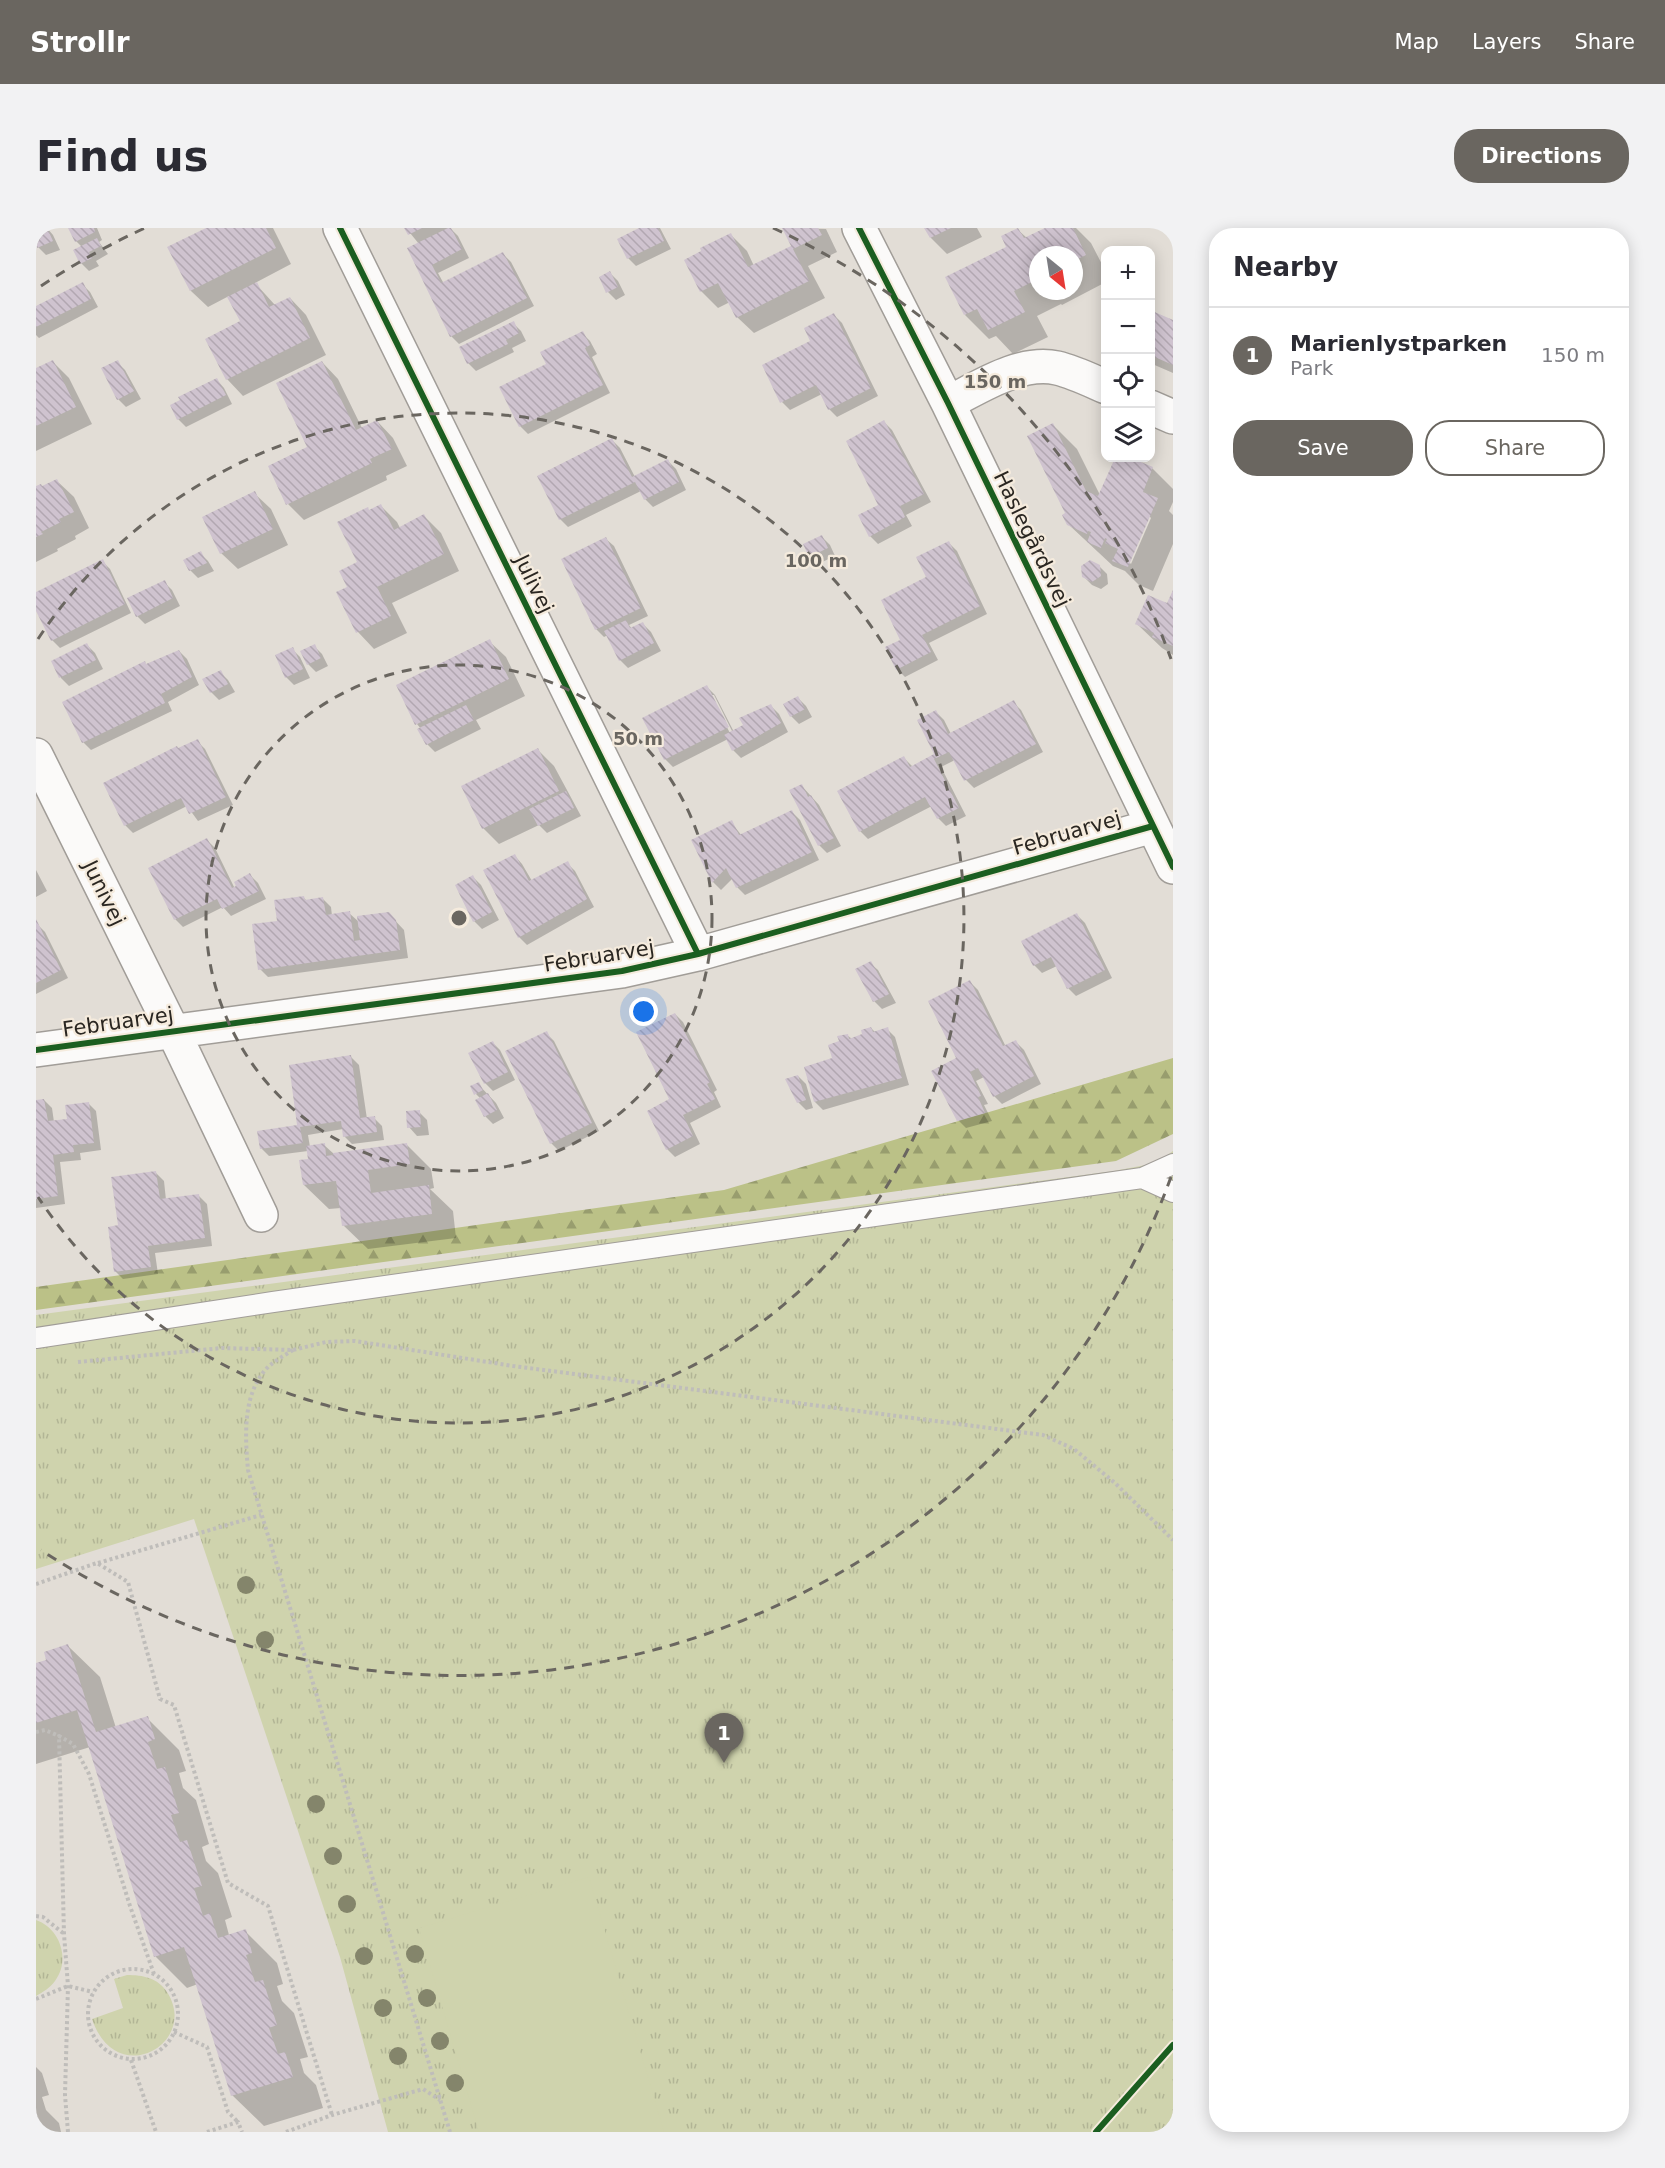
<!DOCTYPE html>
<meta charset="utf-8">
<style>
body{margin:0;font-family:"DejaVu Sans",sans-serif;background:#f2f2f3;color:#2b2b33}
.controls{position:absolute;right:18px;top:18px;display:grid;overflow:hidden;border-radius:12px;box-shadow:0 3px 15px #0003}
.controls button{width:54px;height:54px;display:grid;place-items:center;padding:0;border:0;border-bottom:2px solid #e1e1e2;background:#fff;color:#2b2b33;font:30px sans-serif}
.compass{position:absolute;left:993px;top:18px;width:54px;height:54px;border-radius:50%;background:#fff;box-shadow:0 3px 15px #0003;rotate:150deg}
.you{position:absolute;left:608px;top:784px;width:21px;height:21px;margin:-15px;border:4px solid #fff;border-radius:50%;background:#1a73e8;box-shadow:0 0 0 9px #1a73e833}
.badge{display:grid;place-items:center;width:39px;height:39px;border-radius:50%;background:#6a6660;color:#fff;font-size:20px;font-weight:700}
.pin{position:absolute;translate:-50% -50px;filter:drop-shadow(0 2px 3px #0008)}
.pin::after{content:'';position:absolute;top:32px;width:21px;height:18px;background:inherit;clip-path:polygon(0 0,100% 0,50% 100%)}
.list{margin:0;padding:0;list-style:none}
h2{display:flex;justify-content:space-between;align-items:center;height:78px;margin:0;padding:0 24px;font-size:26px}
h2 small{font-size:20px;font-weight:400;color:#7c7c81}
.list li{display:grid;grid-template-columns:39px 1fr auto;gap:18px;align-items:center;box-sizing:border-box;height:96px;padding:0 24px;border-top:2px solid #e1e1e2}
.list b{display:block;font-size:22px;white-space:nowrap}
.list p{margin:0;font-size:20px;white-space:nowrap;color:#7c7c81}
.list em{font-size:20px;font-style:normal;color:#7c7c81}
.actions{display:flex;gap:12px;padding:18px 24px}
.actions a{flex:1;padding:14px 0;border:2px solid #6a6660;border-radius:24px;text-align:center;font-size:21px;color:#6a6660}
.actions .main{background:#6a6660;color:#fff}
.icon{flex:none;width:33px;height:33px;fill:none;stroke:currentColor;stroke-width:2;stroke-linecap:round;stroke-linejoin:round}
.map{position:relative;flex:none;width:1137px;height:1904px;overflow:hidden;border-radius:24px}
header{display:flex;align-items:center;gap:36px;box-sizing:border-box;height:84px;padding:0 30px;background:#6a6660;color:#fff}
header strong{font-size:28px}
nav{display:flex;gap:33px;margin-inline-start:auto;font-size:21px}
.intro{display:flex;align-items:center;justify-content:space-between;box-sizing:border-box;height:144px;padding:0 36px}
h1{margin:0;font-size:42px}
.button{padding:15px 27px;border-radius:24px;background:#6a6660;color:#fff;font-size:21px;font-weight:700}
main{display:flex;gap:36px;padding:0 36px}
aside{flex:1;background:#fff;border-radius:24px;box-shadow:0 3px 15px #0003}
.map>svg:first-child{display:block}
.forest{fill:url(#forest-firs)}
.park{fill:url(#park-tufts)}
.pitch{fill:#cfd3ad}
.shadow{fill:#0003;fill-rule:evenodd}
.building{fill:url(#building-back-hatch)}
.lines{fill:none;stroke-linecap:round;stroke-linejoin:round}
.lane-casing{stroke:#a19d98;stroke-width:22}
.street-casing{stroke:#a19d98;stroke-width:36}
.path{stroke:#bfbdba;stroke-width:4;stroke-dasharray:3 3;stroke-linecap:butt}
.lane{stroke:#fbfaf9;stroke-width:20}
.street{stroke:#fbfaf9;stroke-width:33}
.cycleway-casing{stroke:#f5ebdd;stroke-width:10}
.cycleway{stroke:#1b5e20;stroke-width:6}
.tree{fill:#84856b}
.ring{fill:none;stroke:#6a6660;stroke-width:3;stroke-dasharray:10 8}
.labels{text-anchor:middle;stroke-width:4.5;stroke-linejoin:round;paint-order:stroke}
.street-label{font-size:21px;fill:#2a2621;stroke:#f5ebdd}
.centre{fill:#6a6660;stroke:#f5ebdd;stroke-width:3}
.ring-label{font-size:18px;text-anchor:middle;font-weight:bold;fill:#6a6660;stroke:#f5ebdd;stroke-width:4.5;stroke-linejoin:round;paint-order:stroke}
</style>
<header>
<strong>Strollr</strong>
<nav><a>Map</a><a>Layers</a><a>Share</a></nav>
</header>
<div class="intro"><h1>Find us</h1><a class="button">Directions</a></div>
<main>
<div class="map">
<svg width="1137" height="1904" viewBox="0 0 1137 1904">
<defs>
<pattern id="forest-firs" width="22" height="20" patternUnits="userSpaceOnUse" patternTransform="scale(1.5)"><rect width="22" height="20" fill="#bbc187"/><path d="M5 1l3.5 6h-7zM16 11l3.5 6h-7z" fill="#989d6e"/></pattern>
<pattern id="park-tufts" width="24" height="20" patternUnits="userSpaceOnUse" patternTransform="scale(1.5)"><rect width="24" height="20" fill="#cfd3ad"/><path d="M3 7l-1-3M5 7V3M7 7l1-3M15 17l-1-3M17 17v-4M19 17l1-3" fill="none" stroke="#b2b595"/></pattern>
<pattern id="building-back-hatch" width="6" height="6" patternUnits="userSpaceOnUse" patternTransform="scale(1.5)"><rect width="6" height="6" fill="#cfc3cf"/><path d="M-1 5l2 2M0 0l6 6M5-1l2 2" fill="none" stroke="#b2a7b1"/></pattern>
</defs>
<rect width="100%" height="100%" fill="#e2ddd6"/>
<path class="forest" d="M1137,830V906L1080,933L0,1082V1059L688,962Z"/>
<path class="park" d="M1137,923V1904H352L304,1729L158,1291L0,1341V1087L1078,943L1120,935Z
M0,1692C24,1700 35,1732 19,1753C14,1760 7,1764 0,1768Z
M91,1747C107,1747 122,1750 131,1764C164,1815 80,1863 56,1791L87,1780L78,1751Z"/>
<path class="pitch" d="M553,1649L628,1904H443L383,1700Z"/>
<path class="shadow" d="M6,0H11L17,7L24,22L10,27L2,19L0,2Z
M34,0H61L66,12L63,14L72,26L60,33L63,38L53,43L45,35L46,19L40,13Z
M173,0H237L255,36L219,55L239,77L254,70L270,87L290,127L207,168L191,151L206,94L193,68L172,79L155,63L133,20Z
M370,0H414L422,8L433,30L402,45L408,56L467,26L475,34L498,78L423,116L415,108L383,16Z
M607,0H624L635,21L600,38L592,30Z
M748,0L790,1L801,24L772,38L789,70L718,105L701,89L694,74L682,80L665,63L650,32L695,7L711,23L718,38L757,18Z
M890,0H941L946,9L911,26L895,10Z
M1012,0H1040L1055,15L1070,44V54L1026,77L1025,76L1001,88L1012,109L977,126L960,108L953,111L929,87L982,2L991,10ZM1002,27H1038V63H1002Z
M574,45L582,53L589,67L580,72L572,64L565,50Z
M46,56L54,64L62,79L3,110L0,107V80Z
M1114,84L1137,94V145L1114,135Z
M798,87L806,95L842,168L801,189L793,181L786,166L754,182L746,174L777,114Z
M477,95L485,103L490,113L476,120L478,124L440,143L432,135Z
M546,105L554,113L561,126L556,129L574,165L492,206L484,198L512,137Z
M17,134L33,150L56,196L0,223V142Z
M81,134L89,142L105,171L90,179L82,171Z
M286,134L302,151L326,200L341,193L357,210L371,238L350,248L351,252L268,292L252,276L273,220Z
M181,152L188,160L196,176L150,199L142,191Z
M848,194L856,202L895,274L870,287L876,298L842,316L834,308L844,277Z
M1017,197L1041,221L1064,267L1080,230H1092L1116,240L1137,261V274L1133,283L1137,287V316L1117,363L1103,357L1089,343L1077,338L1032,296ZM1113,288L1115,290L1095,336L1093,334Z
M576,212L584,220L599,249L632,233L640,241L650,262L617,279L609,271L605,263L532,299L524,291L503,249Z
M21,253L38,269L53,300L39,308L40,311L21,321L22,323L0,334V260H7Z
M218,265L235,281L252,317L202,341L185,325Z
M345,278L361,294L364,300L388,288L405,305L423,343L356,375L371,405L338,421L322,404L323,335L334,283Z
M786,309L794,317L799,328L782,336L774,328Z
M570,311L578,318L612,388L593,397L596,401L607,396L615,404L625,423L592,440L584,432L572,407L568,409L560,401Z
M913,315L921,323L951,386L893,415L902,432L869,449L861,441L866,412L892,349Z
M164,325L172,333L178,343L162,350L154,342Z
M66,333L74,341L95,385L24,420L16,412L0,379V366Z
M1063,338L1071,346L1072,356L1065,361L1056,357L1048,349Z
M128,354L136,362L144,378L109,396L101,388Z
M1137,366V427L1126,420L1101,396L1132,377Z
M453,413L470,429L489,468L440,492L445,501L399,524L391,516L385,501L381,496Z
M51,417L59,425L67,441L33,458L25,450L17,433Z
M278,418L286,426L292,438L280,444L272,436Z
M256,421L264,429L274,450L258,457L250,449Z
M143,423L151,431L163,457L132,474L136,483L55,522L47,514L28,474Z
M184,444L192,452L199,464L183,472L175,464Z
M671,459L679,467L698,504L735,478L743,486L752,504L705,530L697,522L692,511L637,539L629,531ZM674,467H678L697,505L695,507Z
M762,470L770,478L776,489L763,496L755,488Z
M977,474L985,482L1007,524L938,560L930,552L919,532L905,539L930,588L910,598L902,590L896,578L832,611L824,603L868,530L877,539L900,526V484L908,492L915,506Z
M161,513L169,521L197,577L162,593L151,578L97,605L89,597L143,522Z
M502,522L518,538L545,588L511,605L503,597L463,616L447,600Z
M765,557L783,577L805,618L791,625L783,617Z
M756,584L764,592L783,632L709,667L701,659L697,650L685,662L677,654L657,613L695,594L706,608Z
M171,612L179,620L199,661L214,647L222,655L230,671L195,688L187,679L147,699L139,691Z
M479,628L486,636L496,653L531,635L539,643L558,679L491,717L483,709L449,643Z
M0,642L11,663L0,669Z
M437,649L445,657L463,692L446,701L438,693Z
M268,670L271,673L287,671L295,679L296,688L313,685L323,694L353,686L368,702L372,730L232,749L224,741L242,694Z
M1041,687L1049,695L1076,750L1040,768L1032,760L1021,738L1006,745L998,737L987,714Z
M1,696L9,704L32,750L0,766Z
M834,735L842,742L860,775L846,781L838,773Z
M934,754L942,762L970,819L980,814L988,822L1005,856L966,876L958,868L948,849L940,853L952,876L948,877L956,893L930,900L922,892V831Z
M639,786L647,794L681,862L678,864L685,879L654,895L664,916L639,929L631,921Z
M835,800L839,804L851,801L859,809L873,857L787,882L779,874L770,840L798,831L805,814L811,807L816,811L828,807Z
M510,805L518,813L563,903L523,923L515,915Z
M456,814L464,822L479,852L457,863L449,855Z
M315,829L323,837L331,891L338,890L346,898L348,912L316,916L308,908L307,901L272,907L274,919L288,917L298,926L371,917L395,941L398,960L394,961L417,983L420,1010L332,1021L307,997L305,980L293,981L268,957L273,932L272,923L233,928L225,920L263,899Z
M762,848L770,856L777,880L770,882L762,874Z
M442,856L460,875L468,890L457,896L449,888L445,871L440,866Z
M8,872L16,880L18,894L33,892L52,875L60,883L65,922L44,925L45,932L24,934L29,976L0,980V873Z
M383,884L391,892L393,907L381,908L373,899Z
M120,945L128,953L130,972L162,967L171,976L176,1018L119,1025L122,1046L87,1051L79,1043L84,998Z
M32,1418L64,1449L80,1500L111,1490L143,1522L150,1543L143,1545L147,1560L160,1572L173,1616L166,1619L170,1633L182,1645L196,1689L189,1692L193,1707L209,1703L241,1735L247,1756L241,1758L246,1773L258,1785L272,1829L264,1831L268,1845L280,1857L287,1880L228,1898L196,1867L162,1756L151,1760L119,1728L54,1519L0,1536V1437L12,1433Z
M0,1839L6,1845L13,1867L6,1869L10,1882L23,1895L25,1904H0Z"/>
<path class="building" d="M11,0L17,13L1,20L0,1Z
M32,0H58L59,4L39,14Z
M170,0H230L240,20L154,63L131,19Z
M368,0H386L372,7Z
M412,0H415L426,21L396,37L405,55L467,24L491,70L414,109L371,20Z
M603,0H622L628,13L591,31L581,11Z
M746,0H782L786,7L757,21L773,53L700,90L682,55L664,64L648,32L665,23L664,20L695,5L712,39L755,18Z
M888,0H915L894,10Z
M982,0L988,10L1009,0H1037L1050,27L1038,33V27H1002V51L978,63L989,84L952,102L941,81L928,87L909,49L970,19L965,8Z
M61,10L65,18L53,24L56,30L44,36L37,22Z
M574,43L582,59L570,65L563,49Z
M47,54L55,71L0,99V78Z
M221,54L233,79L254,69L274,110L190,152L169,111L204,93L191,69Z
M1014,63H1032L1017,70Z
M1114,82L1137,92V137L1114,127Z
M798,85L835,160L792,182L780,157L744,175L726,137L774,113L768,100Z
M478,93L483,105L470,112L472,116L431,136L423,119Z
M547,103L554,117L549,120L567,157L483,199L463,159L510,136L504,124Z
M17,132L40,179L0,198V140Z
M82,132L98,163L81,172L65,140Z
M286,133L320,202L341,192L356,221L334,231L336,235L250,277L232,238L271,219L240,155Z
M181,150L190,167L141,192L134,177L144,172L142,169Z
M848,192L888,266L864,278L869,289L833,309L822,287L842,277L810,213Z
M1017,195L1050,263L1062,268L1079,230H1095L1117,239L1107,264L1122,270L1092,339L1076,333L1082,321L1069,315L1071,311L1069,310L1065,320L1051,314L1055,304L1052,303L1051,306L1031,297L1026,287L1029,285L991,208Z
M576,210L596,249L632,231L643,254L608,272L599,254L523,292L501,248Z
M21,251L38,284L23,291L25,294L5,304L7,306L0,309V258L5,256L6,258Z
M219,263L237,301L184,326L166,289Z
M345,276L358,302L388,286L408,326L341,359L355,388L320,405L300,364L311,359L303,343L321,334L301,294L332,279L333,282Z
M786,307L792,320L773,329L767,316Z
M570,309L605,380L559,402L525,331Z
M913,313L944,378L886,407L895,424L860,442L849,419L864,412L845,372L890,349L880,329Z
M165,323L171,335L153,343L147,332Z
M67,331L89,376L15,413L0,383V364Z
M1054,332L1064,337L1065,348L1056,354L1046,349L1045,338Z
M129,352L137,370L100,389L91,370Z
M1137,362V418L1116,409L1118,405L1099,396L1112,367L1131,375Z
M590,392L594,400L607,394L618,415L583,433L568,403Z
M454,411L473,451L379,497L360,457Z
M51,415L60,432L23,450L15,433Z
M279,416L285,430L271,437L264,423Z
M257,419L267,441L249,450L239,427Z
M143,422L156,449L125,466L129,475L46,515L26,474L109,433L110,436Z
M185,442L192,456L174,465L166,451Z
M671,457L693,499L628,532L606,490Z
M762,468L769,481L754,489L747,476Z
M978,472L1000,516L928,553L913,524L898,531L923,580L901,591L889,569L823,604L801,563L868,528L874,539L898,526L881,492L900,482L912,506Z
M735,476L745,495L696,523L688,507L707,497L703,490Z
M430,477L438,492L390,517L381,501Z
M162,511L190,569L153,586L145,570L88,598L67,555L141,518L142,520Z
M502,520L523,563L446,601L425,558Z
M766,556L772,569L775,567L798,610L782,618L753,562Z
M530,563L538,580L502,598L493,581Z
M756,582L776,624L700,660L690,640L676,655L655,612L696,592L703,607Z
M171,610L196,660L200,658L198,654L214,645L223,663L186,681L181,671L138,692L112,640Z
M479,626L493,653L532,633L551,671L482,710L447,642Z
M437,647L456,684L437,694L419,657Z
M268,668L269,672L287,669L290,687L314,683L318,713L324,712L321,688L353,684L360,692L364,722L222,742L216,696L241,693L238,672Z
M1041,685L1069,742L1031,761L1015,729L997,738L985,713Z
M0,691L25,742L0,755Z
M835,733L853,766L837,774L819,741Z
M934,752L967,818L980,812L998,848L957,869L942,840L934,844L945,868L942,869L949,885L921,893L895,843L920,830L892,773Z
M639,785L674,854L671,856L679,871L647,887L657,908L630,922L611,883L633,871L600,804Z
M835,799L837,804L852,799L866,850L778,874L768,839L796,830L792,817L803,813L801,808L812,806L813,811L826,806L825,802Z
M511,803L556,895L514,916L469,823Z
M457,813L472,844L448,856L432,825Z
M315,827L324,890L339,888L341,904L307,909L305,893L264,899L267,915L224,921L221,903L261,897L253,837Z
M762,847L770,872L761,875L749,851Z
M443,854L447,862L438,867L434,858Z
M452,865L461,882L448,889L439,872Z
M8,871L12,893L31,891L29,877L53,874L58,915L37,917L38,924L17,927L22,968L0,971V872Z
M384,882L385,899L371,900L370,883Z
M289,915L290,928L297,927V925L371,915L374,936L332,942L335,965L393,957L396,986L306,998L300,953L267,957L263,932L272,931L270,918Z
M120,943L124,971L163,966L169,1010L112,1018L115,1039L78,1044L72,999L82,997L75,949Z
M32,1416L60,1504L112,1488L119,1511L112,1514L121,1541L129,1539L143,1585L135,1587L144,1614L151,1612L166,1658L158,1660L167,1688L174,1685L182,1710L210,1701L216,1725L210,1727L219,1754L227,1752L241,1797L233,1800L242,1826L249,1824L257,1849L195,1868L148,1719L118,1729L41,1482L0,1495V1435L10,1432L8,1424Z"/>
<g class="lines">
<defs>
<path id="lane" d="M1106,950L1137,964
M0,1110L237,1074L1106,950L1137,936"/>
<path id="street" d="M304,0L662,726
M823,0L912,175L1137,639
M912,175C944,159 984,132 1021,140C1038,144 1054,152 1070,159
M1114,179L1137,189
M0,527L137,803L225,987
M0,822L586,743L662,726L1117,598"/>
</defs>
<use href="#lane" class="lane-casing"/>
<use href="#street" class="street-casing"/>
<path class="path" d="M257,1122C249,1127 240,1132 233,1138C206,1164 209,1208 212,1242L414,1904
M42,1134L186,1120L257,1122L290,1114L319,1113L477,1138L1007,1207L1038,1221L1079,1255L1137,1312
M62,1335L225,1287
M0,1356L61,1335L92,1354L124,1471L138,1477L192,1655L232,1678L296,1887
M0,1504L9,1502L23,1508
M0,1688L7,1689L27,1705
M52 1786a45 45 0 1 1 90 0a45 45 0 1 1-90 0Z
M0,1771L32,1758L57,1764
M138,1804L171,1819L192,1884L202,1894
M95,1832L120,1904
M0,1888L5,1904
M32,1904L29,1867L32,1758L28,1706L23,1508L37,1516L53,1546L94,1678L118,1746
M171,1904L202,1894L206,1904
M250,1904L296,1887L387,1861L404,1872"/>
<use href="#lane" class="lane"/>
<use href="#street" class="street"/>
<defs>
<path id="cycleway" d="M304,0L662,726
M823,0L912,175L1137,639
M0,822L586,743L662,726L1117,598
M1060,1904L1137,1817"/>
</defs>
<use href="#cycleway" class="cycleway-casing"/>
<use href="#cycleway" class="cycleway"/>
</g>
<g class="tree">
<circle cx="210" cy="1357" r="9"/>
<circle cx="229" cy="1412" r="9"/>
<circle cx="280" cy="1576" r="9"/>
<circle cx="297" cy="1628" r="9"/>
<circle cx="311" cy="1676" r="9"/>
<circle cx="379" cy="1726" r="9"/>
<circle cx="328" cy="1728" r="9"/>
<circle cx="391" cy="1770" r="9"/>
<circle cx="347" cy="1780" r="9"/>
<circle cx="404" cy="1813" r="9"/>
<circle cx="362" cy="1828" r="9"/>
<circle cx="419" cy="1855" r="9"/>
</g>
<g class="ring">
<circle cx="423" cy="690" r="253"/>
<path d="M2 411A505 505 0 1 1 2 969"/>
<path d="M1135 949A758 758 0 0 1 5 1322M5 58A758 758 0 0 1 109 0M737 0A758 758 0 0 1 1135 431"/>
</g>
<g class="labels">
<g class="street-label">
<text transform="translate(996 311) rotate(64)" y="7">Haslegårdsvej</text>
<text transform="translate(498 356) rotate(64)" y="7">Julivej</text>
<text transform="translate(1031 605) rotate(-16)" y="7">Februarvej</text>
<text transform="translate(68 665) rotate(64)" y="7">Junivej</text>
<text transform="translate(563 728) rotate(-9)" y="7">Februarvej</text>
<text transform="translate(82 794) rotate(-8)" y="7">Februarvej</text>
</g>
</g>
<circle cx="423" cy="690" r="9" class="centre"/>
<g class="ring-label">
<text x="959" y="160">150 m</text>
<text x="780" y="339">100 m</text>
<text x="602" y="517">50 m</text>
</g>
</svg>
<div class="controls">
<button>+</button>
<button>−</button>
<button><svg class="icon" aria-label="locate" viewBox="0 0 24 24"><circle cx="12" cy="12" r="6"/><path d="M12 2v4M12 18v4M2 12h4M18 12h4"/></svg></button>
<button><svg class="icon" aria-label="layers" viewBox="0 0 24 24"><path d="M12 4l9 5-9 5-9-5zM3 14l9 5 9-5"/></svg></button>
</div>
<svg class="compass" viewBox="-18 -18 36 36"><path d="M0-13l5 13h-10z" fill="#e53935"/><path d="M0 13l5-13h-10z" fill="#7c7c81"/></svg>
<div class="you"></div>
<div class="pin badge" style="left:688px;top:1535px">1</div>
</div>
<aside>
<h2>Nearby<small></small></h2>
<ul class="list">
<li><span class="badge">1</span><div><b>Marienlystparken</b><p>Park</p></div><em>150 m</em></li>
</ul>
<div class="actions"><a class="main">Save</a><a>Share</a></div>
</aside>
</main>
